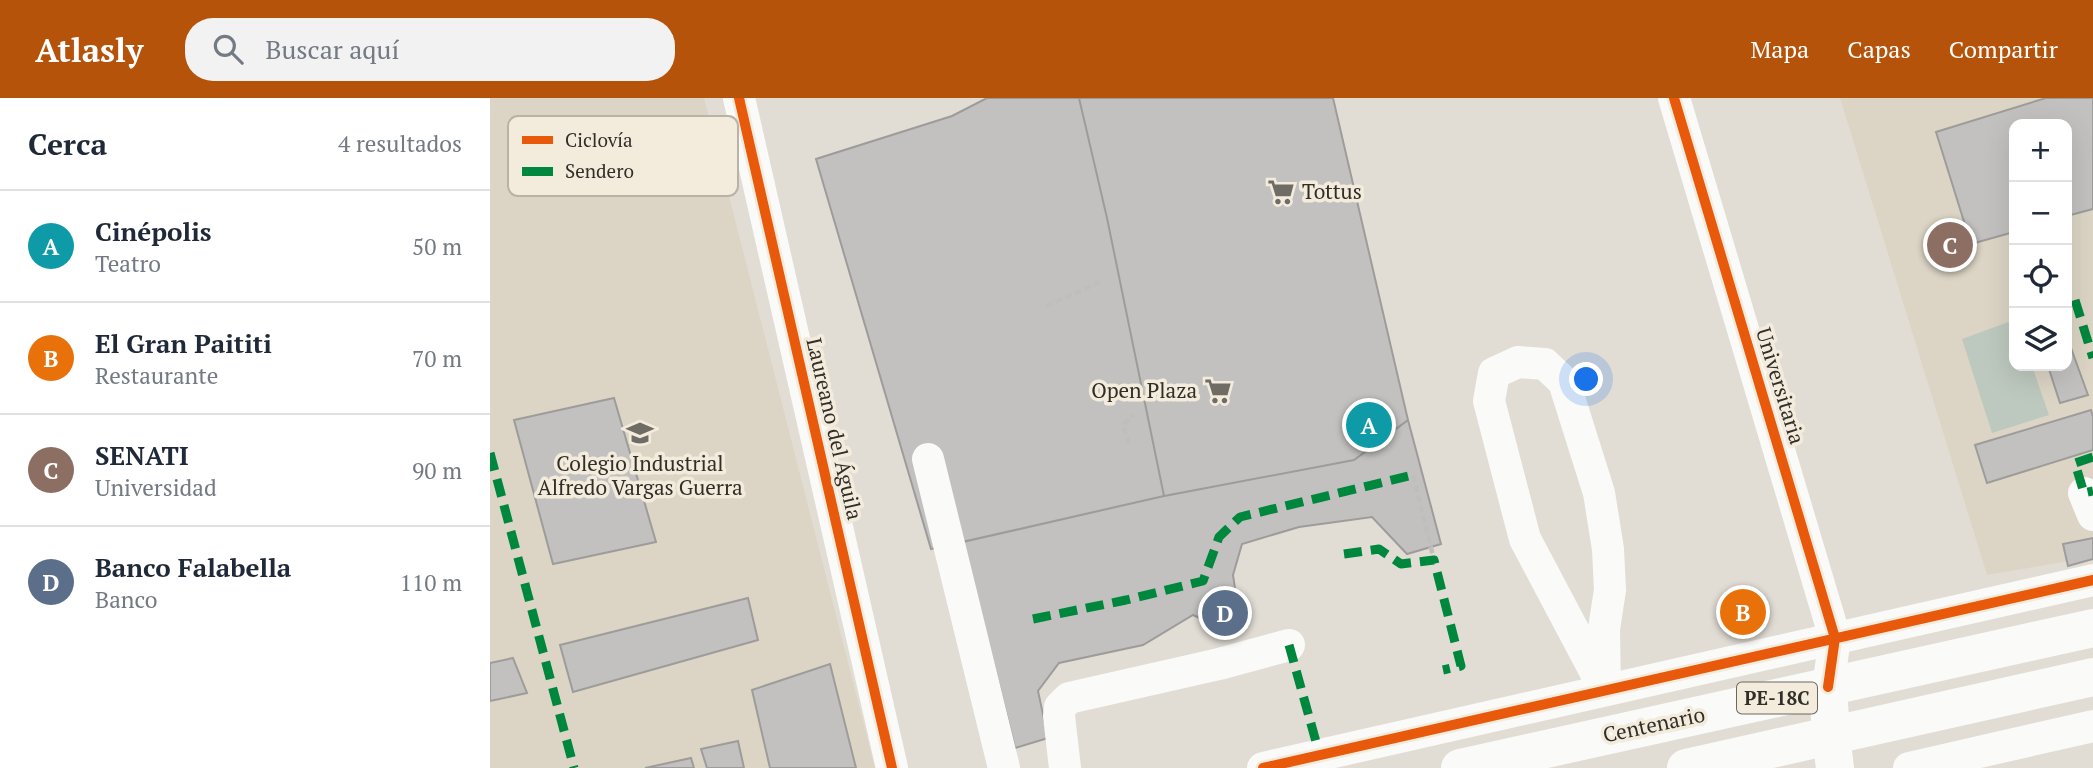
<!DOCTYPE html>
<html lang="es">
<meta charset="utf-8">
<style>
body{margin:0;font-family:"PT Serif",serif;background:#f2f2f3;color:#1f2937}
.controls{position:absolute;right:21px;top:21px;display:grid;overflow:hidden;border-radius:14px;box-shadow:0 7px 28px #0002}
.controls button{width:63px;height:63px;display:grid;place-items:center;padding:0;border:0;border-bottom:2px solid #e0e1e3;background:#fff;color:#1f2937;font:35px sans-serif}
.you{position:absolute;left:1097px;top:282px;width:24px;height:24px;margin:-18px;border:5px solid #fff;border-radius:50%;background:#1a73e8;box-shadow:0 0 0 10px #1a73e833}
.badge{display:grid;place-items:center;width:46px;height:46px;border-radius:50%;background:#b45309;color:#fff;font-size:23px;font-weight:700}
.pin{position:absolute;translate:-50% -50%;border:4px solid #fff;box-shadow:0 2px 7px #0006}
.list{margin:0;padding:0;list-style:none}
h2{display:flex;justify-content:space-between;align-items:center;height:91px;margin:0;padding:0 28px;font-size:30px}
h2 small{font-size:23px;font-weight:400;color:#747a83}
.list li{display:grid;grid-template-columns:46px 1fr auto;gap:21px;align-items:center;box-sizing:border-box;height:112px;padding:0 28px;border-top:2px solid #e0e1e3}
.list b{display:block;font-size:26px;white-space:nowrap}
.list p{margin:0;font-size:23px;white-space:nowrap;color:#747a83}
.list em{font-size:23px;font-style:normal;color:#747a83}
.icon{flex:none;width:38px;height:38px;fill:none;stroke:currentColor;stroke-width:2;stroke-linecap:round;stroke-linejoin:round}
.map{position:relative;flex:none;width:1603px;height:670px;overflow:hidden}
header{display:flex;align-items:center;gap:42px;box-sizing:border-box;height:98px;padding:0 35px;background:#b45309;color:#fff}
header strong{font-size:33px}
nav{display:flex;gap:38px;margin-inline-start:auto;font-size:24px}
.search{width:490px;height:63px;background:#f2f2f3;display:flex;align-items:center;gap:18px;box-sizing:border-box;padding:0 24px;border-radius:28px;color:#747a83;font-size:26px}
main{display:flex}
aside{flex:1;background:#fff}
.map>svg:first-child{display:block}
.built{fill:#dcd5c5;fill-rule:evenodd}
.green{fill:#bdc8be}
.building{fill:#c3c1c0;stroke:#9e9c9b;stroke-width:2}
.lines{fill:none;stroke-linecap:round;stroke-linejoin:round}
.path{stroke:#c0bebb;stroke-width:4.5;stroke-dasharray:7 3.5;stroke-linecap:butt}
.minor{stroke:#fafaf9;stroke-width:32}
.major{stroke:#fafaf9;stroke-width:38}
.highway{stroke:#fafaf9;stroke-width:38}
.quiet{stroke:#00873e;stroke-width:9;stroke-dasharray:18 9;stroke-linecap:butt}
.cycleway-casing{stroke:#f3ecdd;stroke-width:15}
.cycleway{stroke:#e8590c;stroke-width:10}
.labels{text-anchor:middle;stroke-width:7;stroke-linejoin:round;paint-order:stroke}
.shield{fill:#f3ecdd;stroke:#6b675e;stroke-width:2}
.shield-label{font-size:19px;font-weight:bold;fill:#312e28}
.poi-label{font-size:21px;fill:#312e28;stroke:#f3ecdd;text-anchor:start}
.street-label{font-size:21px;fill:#312e28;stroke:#f3ecdd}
.key{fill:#f3ecdd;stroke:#b9b3a7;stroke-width:2}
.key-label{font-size:19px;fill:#312e28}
</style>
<header>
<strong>Atlasly</strong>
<div class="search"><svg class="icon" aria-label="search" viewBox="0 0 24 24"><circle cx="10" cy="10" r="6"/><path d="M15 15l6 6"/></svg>Buscar aquí</div>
<nav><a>Mapa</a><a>Capas</a><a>Compartir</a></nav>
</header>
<main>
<aside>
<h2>Cerca<small>4 resultados</small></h2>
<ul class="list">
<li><span class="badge" style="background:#0f9aa8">A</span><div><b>Cinépolis</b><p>Teatro</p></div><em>50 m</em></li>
<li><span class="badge" style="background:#e8710a">B</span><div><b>El Gran Paititi</b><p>Restaurante</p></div><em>70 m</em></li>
<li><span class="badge" style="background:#8d6e63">C</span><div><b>SENATI</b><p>Universidad</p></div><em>90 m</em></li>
<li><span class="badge" style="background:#5c6f8a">D</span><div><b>Banco Falabella</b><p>Banco</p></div><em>110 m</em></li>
</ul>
</aside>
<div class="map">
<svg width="1603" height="670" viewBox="0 0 1603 670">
<rect width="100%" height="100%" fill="#e1ddd5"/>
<path class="built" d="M0,0H214L385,670H0Z
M1350,0H1603V459L1497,477ZM1524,26H1577V268H1524Z"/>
<path class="green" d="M1524,222V268H1542L1559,317L1502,335L1472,241Z"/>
<path class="building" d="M497,0H589L617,120L674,398L441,451L326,61L462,18Z
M589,0H843L918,322L864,362L674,398L617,120Z
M1556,0H1603V111L1577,118V26H1524V134L1481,146L1446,34Z
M1577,239L1598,297L1570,305L1558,268H1577Z
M124,300L166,444L63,466L24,322Z
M1601,312L1603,319V352L1497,385L1485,347Z
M918,322L951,446L917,456L882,419L809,429L752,446L743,477L749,517L744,536L703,517L653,547L569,565L548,593L558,640L525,650L473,444L674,398L864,362Z
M1603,440V461L1578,468L1573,446Z
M258,500L268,542L83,594L70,547Z
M23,560L37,595L0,603V565Z
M340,566L366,670H280L262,592Z
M248,643L254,670H217L211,651Z
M201,660L204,670H155Z"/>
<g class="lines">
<path class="path" d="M556,208L610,184
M639,346L633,327L643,317
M923,377L944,462"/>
<path class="minor" d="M249,0L402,670
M1184,0L1345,540L1338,589
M1028,264L1055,266L1074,284L1109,395L1118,451L1120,492L1114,531L1115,592L1035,441L999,303L1004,275Z
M438,361L514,670
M1594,395L1603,417
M575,670L569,618L570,609L579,600L729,566L799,547
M773,670L1603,482
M1419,670L1603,628"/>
<path class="major" d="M1338,589L1341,638L1345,670"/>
<path class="highway" d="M970,670L1603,530
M1196,670L1603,579"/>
<path class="quiet" d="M1585,202L1603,260
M0,355L84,670
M1603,359L1585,365L1594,395L1603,393
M854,456L889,451L911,466L944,462L971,568L953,572
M543,521L636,502L713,483L729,439L750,419L923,377
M799,547L830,658"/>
<defs>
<path id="cycleway" d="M249,0L402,670
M1184,0L1345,540L1338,589
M773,670L1603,482"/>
</defs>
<use href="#cycleway" class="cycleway-casing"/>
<use href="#cycleway" class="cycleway"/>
</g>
<defs>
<symbol id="supermarket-bare" viewBox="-9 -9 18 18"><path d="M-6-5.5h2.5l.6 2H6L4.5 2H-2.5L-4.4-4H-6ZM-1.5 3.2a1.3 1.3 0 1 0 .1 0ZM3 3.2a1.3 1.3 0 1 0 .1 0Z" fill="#6f6b65" stroke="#f3ecdd" stroke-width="2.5" paint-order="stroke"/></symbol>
<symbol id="university-bare" viewBox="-9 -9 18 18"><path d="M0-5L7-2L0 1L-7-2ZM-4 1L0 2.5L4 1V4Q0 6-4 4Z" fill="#6f6b65" stroke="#f3ecdd" stroke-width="2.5" paint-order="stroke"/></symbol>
</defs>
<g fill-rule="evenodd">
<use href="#supermarket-bare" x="772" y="75" width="38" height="38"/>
<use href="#supermarket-bare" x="709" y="274" width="38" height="38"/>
<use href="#university-bare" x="131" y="316" width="38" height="38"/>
</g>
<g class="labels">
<rect class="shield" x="1247" y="584.5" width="80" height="31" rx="5"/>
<g class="shield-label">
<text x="1287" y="607">PE-18C</text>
</g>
<g class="poi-label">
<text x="812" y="101">Tottus</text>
<text x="707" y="300" text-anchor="end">Open Plaza</text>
<text x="150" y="373" text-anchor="middle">Colegio Industrial<tspan x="150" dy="24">Alfredo Vargas Guerra</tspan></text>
</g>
<g class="street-label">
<text transform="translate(1290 288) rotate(73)" y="7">Universitaria</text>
<text transform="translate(344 331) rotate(77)" y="7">Laureano del Águila</text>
<text transform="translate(1164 627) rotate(-12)" y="7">Centenario</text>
</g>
</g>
<rect x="18" y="18" width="230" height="80" rx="10" class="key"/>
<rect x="32" y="38" width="31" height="8" fill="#e8590c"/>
<rect x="32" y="69" width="31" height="9" fill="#00873e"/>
<g class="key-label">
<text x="75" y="49">Ciclovía</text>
<text x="75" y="80">Sendero</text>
</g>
</svg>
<div class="controls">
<button>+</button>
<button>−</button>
<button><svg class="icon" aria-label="locate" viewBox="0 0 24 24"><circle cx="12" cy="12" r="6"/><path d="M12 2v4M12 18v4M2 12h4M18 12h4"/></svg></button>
<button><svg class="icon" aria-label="layers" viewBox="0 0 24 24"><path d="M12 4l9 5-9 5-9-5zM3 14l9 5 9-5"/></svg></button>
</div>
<div class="you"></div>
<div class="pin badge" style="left:879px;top:327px;background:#0f9aa8">A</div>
<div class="pin badge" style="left:1253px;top:514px;background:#e8710a">B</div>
<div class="pin badge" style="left:1460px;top:147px;background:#8d6e63">C</div>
<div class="pin badge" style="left:735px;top:515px;background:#5c6f8a">D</div>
</div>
</main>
